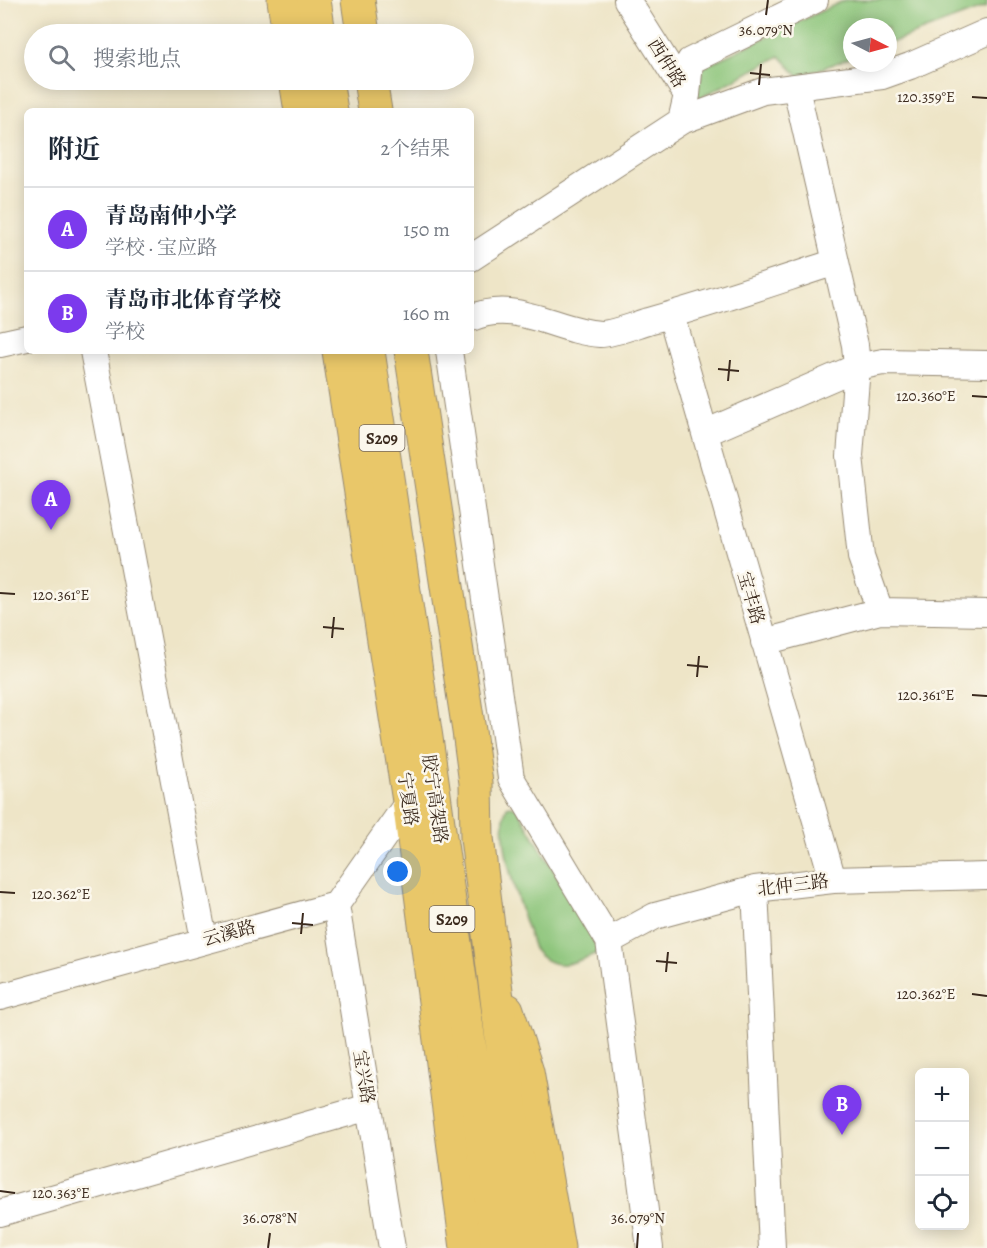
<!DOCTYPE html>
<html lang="zh">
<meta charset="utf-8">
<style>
body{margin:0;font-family:Alegreya,"Noto Serif SC",serif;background:#f2f2f3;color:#1f2937}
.controls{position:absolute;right:18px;bottom:18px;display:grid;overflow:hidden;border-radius:9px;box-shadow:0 3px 15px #0003}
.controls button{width:54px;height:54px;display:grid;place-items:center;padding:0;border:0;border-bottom:2px solid #e0e1e3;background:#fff;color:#1f2937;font:30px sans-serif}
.compass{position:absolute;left:843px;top:18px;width:54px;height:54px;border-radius:50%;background:#fff;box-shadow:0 3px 15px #0003;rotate:96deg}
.you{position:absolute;left:398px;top:872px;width:21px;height:21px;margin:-15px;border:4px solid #fff;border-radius:50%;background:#1a73e8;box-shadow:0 0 0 9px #1a73e833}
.badge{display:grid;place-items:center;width:39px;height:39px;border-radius:50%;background:#7c3aed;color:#fff;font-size:20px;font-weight:700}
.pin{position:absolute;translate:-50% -50px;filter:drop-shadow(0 2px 3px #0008)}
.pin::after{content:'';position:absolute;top:32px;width:21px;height:18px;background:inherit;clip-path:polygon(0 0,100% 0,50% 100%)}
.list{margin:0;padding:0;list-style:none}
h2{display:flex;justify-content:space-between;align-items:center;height:78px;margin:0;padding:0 24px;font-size:26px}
h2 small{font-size:20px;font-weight:400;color:#747a83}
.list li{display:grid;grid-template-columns:39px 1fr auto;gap:18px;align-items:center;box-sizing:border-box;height:84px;padding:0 24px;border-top:2px solid #e0e1e3}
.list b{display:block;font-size:22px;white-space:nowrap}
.list p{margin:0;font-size:20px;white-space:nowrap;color:#747a83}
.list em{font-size:20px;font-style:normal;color:#747a83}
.icon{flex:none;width:33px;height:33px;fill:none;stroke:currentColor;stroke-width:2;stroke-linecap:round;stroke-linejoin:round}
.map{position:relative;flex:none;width:987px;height:1248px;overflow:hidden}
.search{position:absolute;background:#fff;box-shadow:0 3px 15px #0003;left:24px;top:24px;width:450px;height:66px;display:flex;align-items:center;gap:15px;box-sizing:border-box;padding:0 21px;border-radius:33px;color:#747a83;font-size:22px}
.panel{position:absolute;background:#fff;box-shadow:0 3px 15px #0003;left:24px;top:108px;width:450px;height:246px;border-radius:9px}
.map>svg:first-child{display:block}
.green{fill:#8bc479;stroke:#63774c;stroke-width:1.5}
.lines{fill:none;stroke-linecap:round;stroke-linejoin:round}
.minor-casing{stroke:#948872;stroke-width:28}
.major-casing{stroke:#948872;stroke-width:35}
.highway-casing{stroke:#948872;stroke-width:35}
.minor{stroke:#fff;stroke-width:26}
.major{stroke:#e9c769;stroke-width:33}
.highway{stroke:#e9c769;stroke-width:33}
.ticks{fill:none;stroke:#3b2a1e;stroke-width:2}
.labels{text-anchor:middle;stroke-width:5;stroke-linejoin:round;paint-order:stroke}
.shield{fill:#fbf7ec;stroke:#75685c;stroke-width:1.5}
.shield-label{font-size:16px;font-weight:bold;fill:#3b2a1e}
.street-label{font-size:18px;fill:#3b2a1e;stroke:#fbf7ec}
.ticks-label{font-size:15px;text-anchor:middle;fill:#3b2a1e;stroke:#fbf7ec;stroke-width:5;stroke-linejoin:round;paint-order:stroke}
</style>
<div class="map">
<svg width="987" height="1248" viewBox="0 0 987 1248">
<rect width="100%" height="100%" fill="#fbf7ec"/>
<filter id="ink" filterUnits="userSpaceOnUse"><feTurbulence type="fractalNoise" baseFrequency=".0167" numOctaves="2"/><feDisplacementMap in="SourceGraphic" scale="12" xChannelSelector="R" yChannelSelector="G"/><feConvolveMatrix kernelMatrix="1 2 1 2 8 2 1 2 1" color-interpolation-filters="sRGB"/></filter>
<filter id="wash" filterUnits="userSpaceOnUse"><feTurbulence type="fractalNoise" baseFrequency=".008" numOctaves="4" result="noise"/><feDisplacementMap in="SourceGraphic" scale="24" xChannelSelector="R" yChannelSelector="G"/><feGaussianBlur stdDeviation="1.35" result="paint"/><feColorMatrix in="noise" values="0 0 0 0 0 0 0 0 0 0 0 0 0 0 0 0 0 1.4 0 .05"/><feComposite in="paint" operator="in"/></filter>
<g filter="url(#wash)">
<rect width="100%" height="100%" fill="#eee5c7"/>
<path class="green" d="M845,0H987V7L888,44V27H852V57L799,77L780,56L696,100L703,67Z
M511,806L517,808L601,951C576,962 555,975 534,949C524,917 493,837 507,807Z"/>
</g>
<g filter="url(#ink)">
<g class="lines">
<defs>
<path id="minor" d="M627,0L687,95
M796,88L855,345L857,367L850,456L861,557L880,611
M681,121L687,95L690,61L815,0
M471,258L681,121L763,91L882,76L910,66L987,32
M671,315L833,880
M471,318C516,298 555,331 600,334C613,334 635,325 648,321C711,304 774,282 836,262
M0,344L27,338
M93,351L204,940
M449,351L511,778L609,941L650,1248
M705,433L857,367L883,362L987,364
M764,642L880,611L987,613
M755,889L772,1248
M336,905L392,1248
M609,941L655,916L755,889L833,880L987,876
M0,997L336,905L409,801
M0,1213L369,1107"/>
<path id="major" d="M284,0L289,34
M296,80L301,111
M339,351L409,801L467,1248
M507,1010L527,1072L558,1248"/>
<path id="highway" d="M314,0L319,34
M358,0L363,34
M326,80L331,111
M370,80L375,111
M368,351L426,738L498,1248
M411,351L469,731L476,783L477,838L528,1248"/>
</defs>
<use href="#minor" class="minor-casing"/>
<use href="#major" class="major-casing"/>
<use href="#highway" class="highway-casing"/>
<use href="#minor" class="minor"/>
<use href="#major" class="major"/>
<use href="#highway" class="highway"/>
</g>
</g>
<path class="ticks" d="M766,15L768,0M750,73L770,75M759,85L761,64M972,97L987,98M718,369L739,371M728,381L730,360M972,396L987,397M0,593L15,594M323,627L344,629M332,638L334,617M687,665L708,667M697,677L699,656M972,695L987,696M0,892L15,893M292,923L313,925M301,934L303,913M656,961L677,963M666,972L668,952M972,994L987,996M0,1191L15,1193M268,1248L270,1233M637,1248L638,1233"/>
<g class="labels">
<g class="shield">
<rect x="359.5" y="425" width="45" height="26" rx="4.5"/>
<rect x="429.5" y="906" width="45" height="26" rx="4.5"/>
</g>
<g class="shield-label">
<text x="382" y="444">S209</text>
<text x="452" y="925">S209</text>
</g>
<g class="street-label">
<text transform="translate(667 63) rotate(58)" y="6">西仲路</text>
<text transform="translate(751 598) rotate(74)" y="6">宝丰路</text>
<text transform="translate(408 799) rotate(82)" y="6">宁夏路</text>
<text transform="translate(435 799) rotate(82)" y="6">胶宁高架路</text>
<text transform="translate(793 885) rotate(-7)" y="6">北仲三路</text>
<text transform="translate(229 933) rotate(-15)" y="6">云溪路</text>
<text transform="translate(364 1077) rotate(81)" y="6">宝兴路</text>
</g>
</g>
<g class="ticks-label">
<text x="766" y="35">36.079°N</text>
<text x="926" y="102">120.359°E</text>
<text x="926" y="401">120.360°E</text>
<text x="61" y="600">120.361°E</text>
<text x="926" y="700">120.361°E</text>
<text x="61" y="899">120.362°E</text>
<text x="926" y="999">120.362°E</text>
<text x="61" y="1198">120.363°E</text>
<text x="270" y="1223">36.078°N</text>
<text x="638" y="1223">36.079°N</text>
</g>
</svg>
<div class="controls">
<button>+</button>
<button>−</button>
<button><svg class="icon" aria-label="locate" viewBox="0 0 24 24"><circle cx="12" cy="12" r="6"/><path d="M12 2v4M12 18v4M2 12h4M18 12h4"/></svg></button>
</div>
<svg class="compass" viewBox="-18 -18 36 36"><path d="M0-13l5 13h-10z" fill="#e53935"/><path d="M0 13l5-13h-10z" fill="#747a83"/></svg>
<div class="you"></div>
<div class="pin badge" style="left:51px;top:530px">A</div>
<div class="pin badge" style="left:842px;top:1135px">B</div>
<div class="search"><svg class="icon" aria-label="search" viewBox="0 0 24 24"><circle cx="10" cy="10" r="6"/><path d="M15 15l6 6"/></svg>搜索地点</div>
<section class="panel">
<h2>附近<small>2个结果</small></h2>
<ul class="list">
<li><span class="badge">A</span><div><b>青岛南仲小学</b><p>学校 · 宝应路</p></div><em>150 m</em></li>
<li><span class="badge">B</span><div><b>青岛市北体育学校</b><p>学校</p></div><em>160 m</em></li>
</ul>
</section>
</div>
